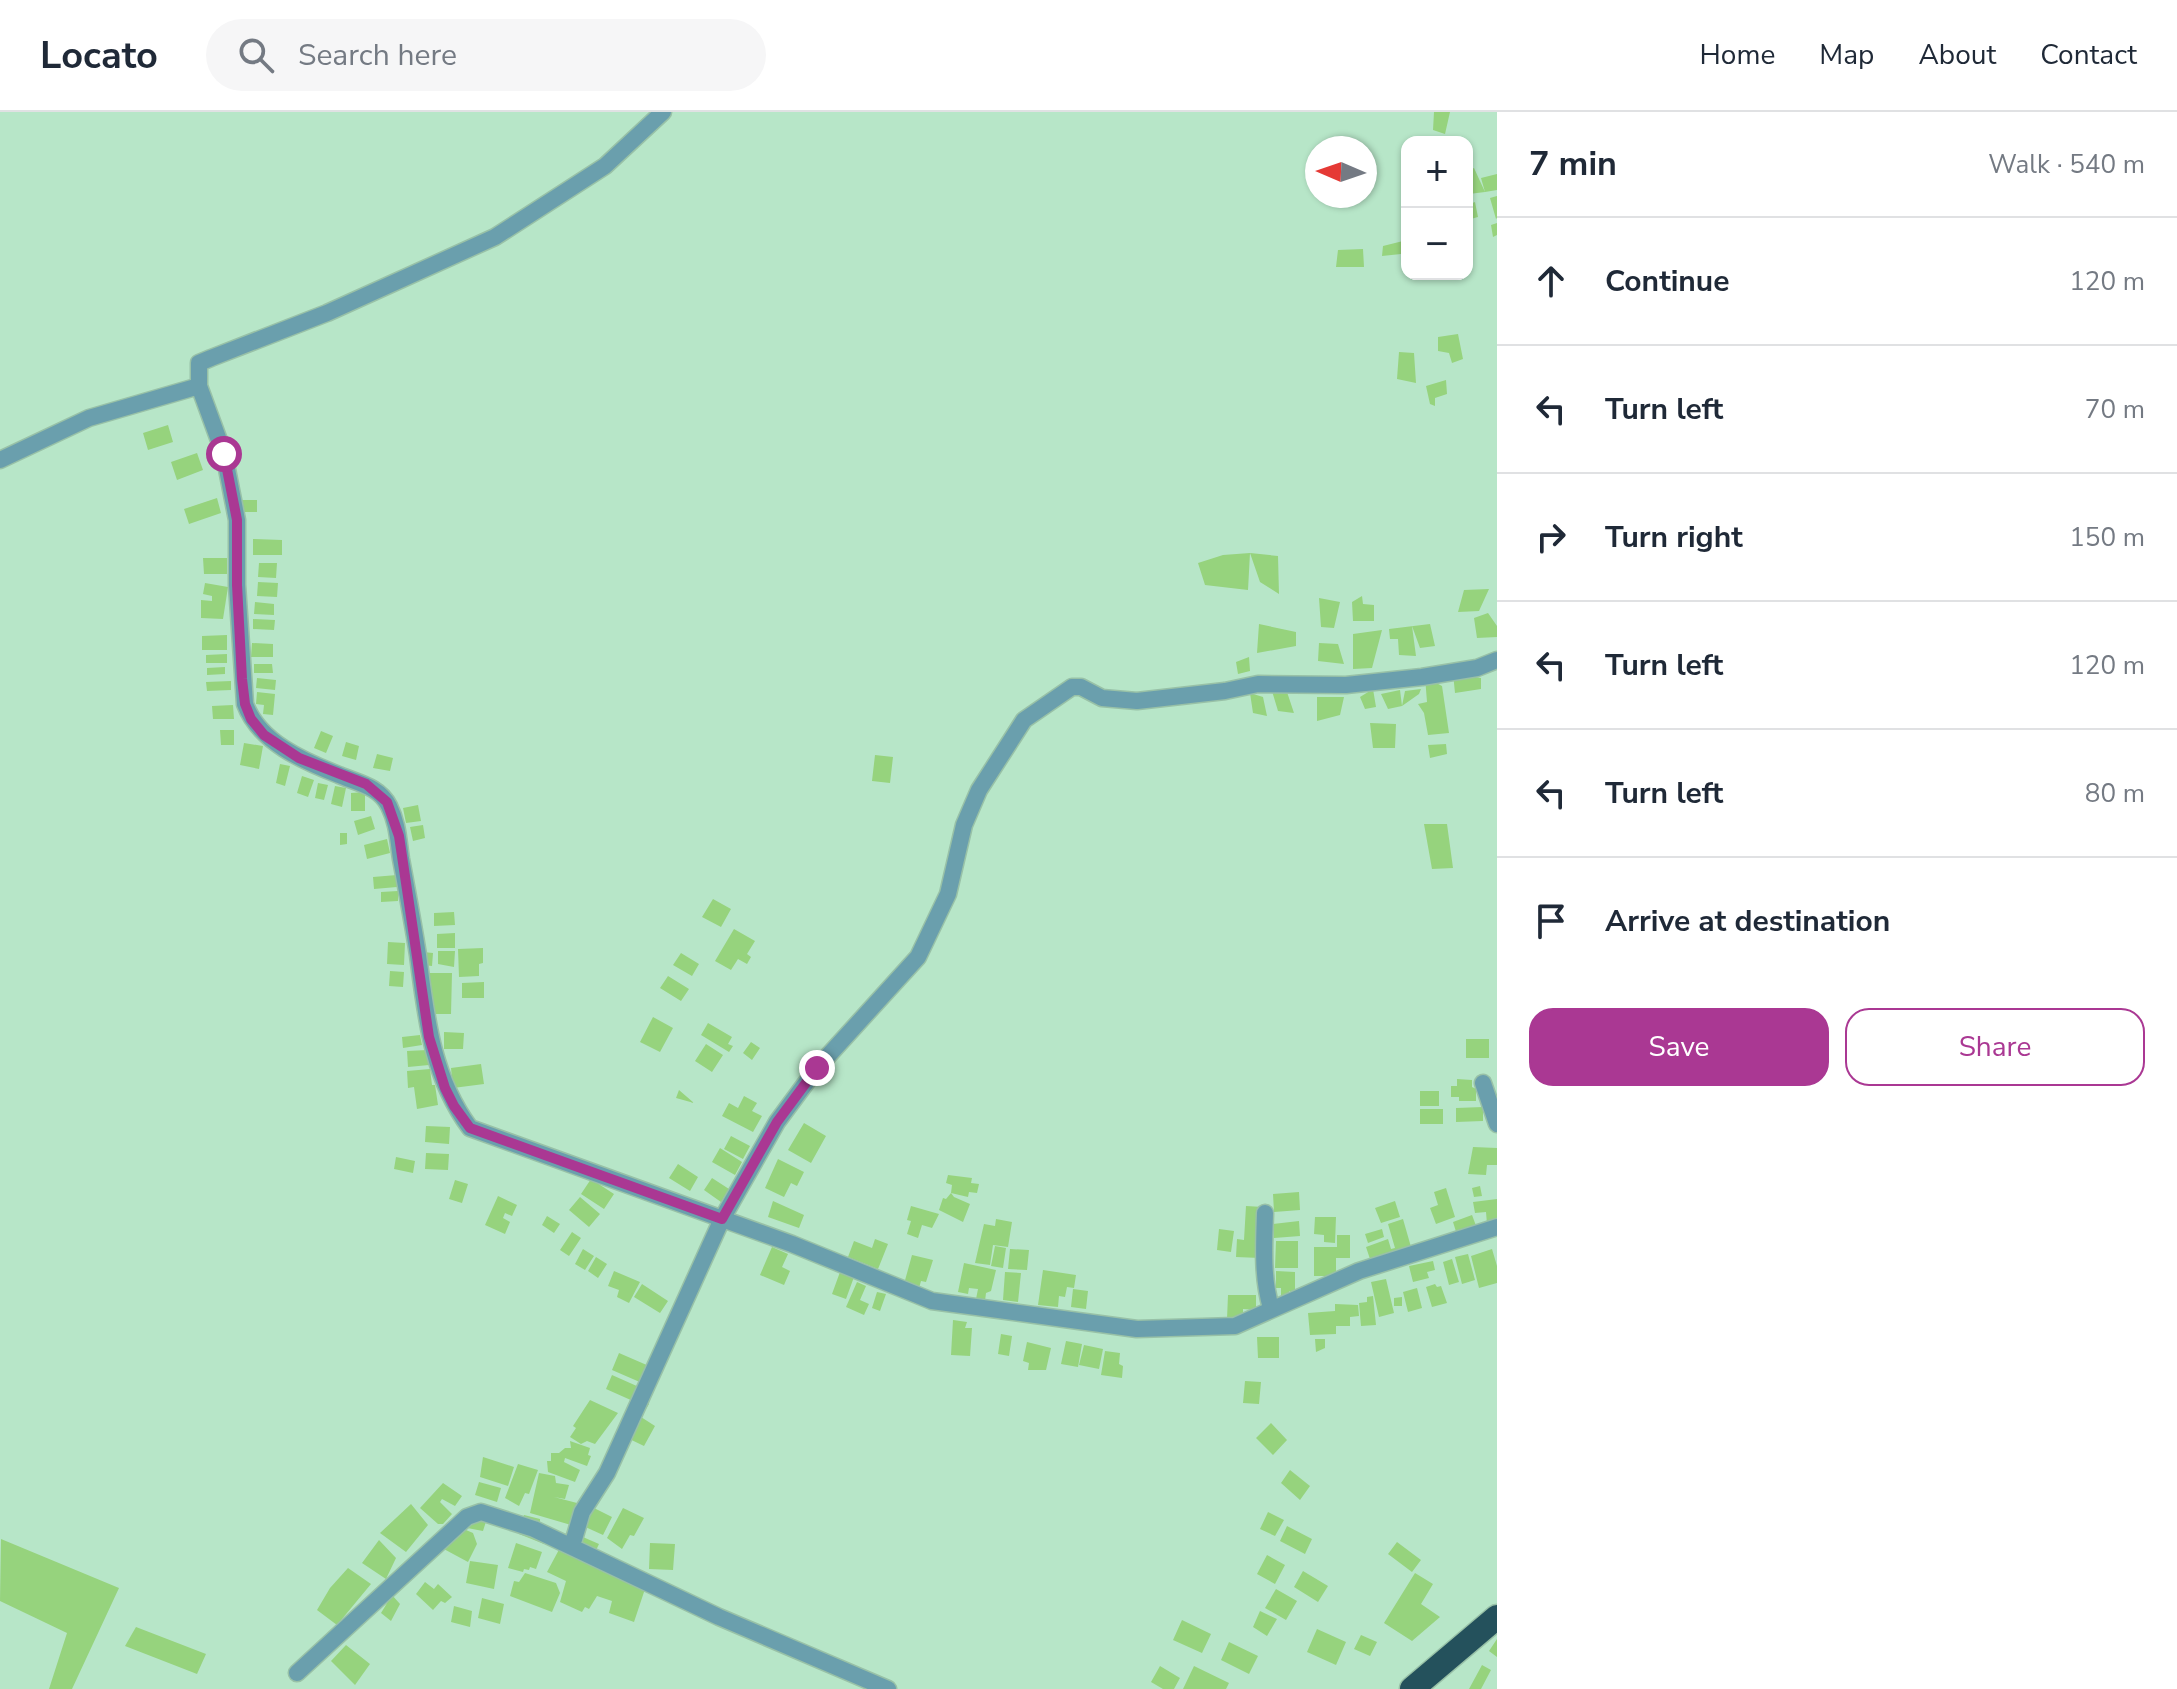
<!DOCTYPE html>
<meta charset="utf-8">
<style>
body{margin:0;font-family:"Nunito Sans",sans-serif;background:#f6f6f7;color:#1f2937}
.controls{position:absolute;right:24px;top:24px;display:grid;overflow:hidden;border-radius:16px;box-shadow:0 2px 6px #0004}
.controls button{width:72px;height:72px;display:grid;place-items:center;padding:0;border:0;border-bottom:2px solid #e0e1e3;background:#fff;color:#1f2937;font:40px sans-serif}
.compass{position:absolute;left:1305px;top:24px;width:72px;height:72px;border-radius:50%;background:#fff;box-shadow:0 2px 6px #0004;rotate:272deg}
.stop{position:absolute;width:24px;height:24px;margin:-18px;border:6px solid #aa3893;border-radius:50%;background:#fff}
.stop.end{background:#aa3893;border-color:#fff;box-shadow:0 2px 8px #0008}
.list{margin:0;padding:0;list-style:none}
h2{display:flex;justify-content:space-between;align-items:center;height:104px;margin:0;padding:0 32px;font-size:34px}
h2 small{font-size:26px;font-weight:400;color:#747a83}
.list li{display:grid;grid-template-columns:52px 1fr auto;gap:24px;align-items:center;box-sizing:border-box;height:128px;padding:0 32px;border-top:2px solid #e0e1e3}
.list b{display:block;font-size:30px;white-space:nowrap}
.list em{font-size:26px;font-style:normal;color:#747a83}
.actions{display:flex;gap:16px;padding:24px 32px}
.actions a{flex:1;padding:18px 0;border:2px solid #aa3893;border-radius:24px;text-align:center;font-size:28px;color:#aa3893}
.actions .main{background:#aa3893;color:#fff}
.icon{flex:none;width:44px;height:44px;fill:none;stroke:currentColor;stroke-width:2;stroke-linecap:round;stroke-linejoin:round}
.map{position:relative;flex:none;width:1497px;height:1577px;overflow:hidden}
header{display:flex;align-items:center;gap:48px;box-sizing:border-box;height:112px;padding:0 40px;background:#fff;border-bottom:2px solid #e0e1e3}
header strong{font-size:38px}
nav{display:flex;gap:44px;margin-inline-start:auto;font-size:28px}
.search{width:560px;height:72px;background:#f6f6f7;display:flex;align-items:center;gap:20px;box-sizing:border-box;padding:0 28px;border-radius:44px;color:#747a83;font-size:30px}
main{display:flex}
aside{flex:1;background:#fff}
.map>svg:first-child{display:block}
.building{fill:#96d37d}
.lines{fill:none;stroke-linecap:round;stroke-linejoin:round}
.minor-casing{stroke:#98c1a7;stroke-width:19}
.highway-casing{stroke:#98c1a7;stroke-width:27}
.minor{stroke:#6a9fad;stroke-width:16}
.highway{stroke:#24515c;stroke-width:24}
.route{stroke:#aa3893;stroke-width:10}
</style>
<header>
<strong>Locato</strong>
<div class="search"><svg class="icon" aria-label="search" viewBox="0 0 24 24"><circle cx="10" cy="10" r="6"/><path d="M15 15l6 6"/></svg>Search here</div>
<nav><a>Home</a><a>Map</a><a>About</a><a>Contact</a></nav>
</header>
<main>
<div class="map">
<svg width="1497" height="1577" viewBox="0 0 1497 1577">
<rect width="100%" height="100%" fill="#b7e6c8"/>
<path class="building" d="M1434,0H1450L1445,22L1433,18Z
M1474,56L1485,80L1469,82L1467,59Z
M1497,62V78L1485,80L1481,66Z
M1497,84V106L1496,107L1490,86Z
M1475,90L1478,105L1467,108V93Z
M1497,111V123L1493,125L1491,113Z
M1407,128L1405,152L1401,142L1382,144L1383,134Z
M1363,137L1364,155H1336L1338,138Z
M1458,222L1463,247L1452,251L1449,241L1438,239V225Z
M1399,240L1414,241L1416,271L1397,267Z
M1446,268L1447,282L1435,286V294L1430,292L1426,274Z
M168,313L173,330L148,338L143,321Z
M197,341L203,358L177,368L171,350Z
M217,386L221,401L189,412L184,397Z
M242,388H257V400H243Z
M253,427L282,428V443H253Z
M1250,441L1248,478L1205,473L1198,451L1223,443Z
M1250,441L1278,444L1279,482L1260,470Z
M203,446H227V462H204Z
M259,451H277L276,466L258,465Z
M258,470L278,471L277,485L257,484Z
M205,471L228,475L223,507L201,506V488L212,489V484L203,482Z
M1489,477L1479,499L1458,500L1464,478Z
M1362,484L1363,492L1374,493V509H1353L1352,490Z
M1319,486L1340,490L1334,516L1321,515Z
M255,490L274,492V503L254,502Z
M1488,501L1497,514V525L1477,526L1474,506Z
M253,507L275,508L274,518L253,517Z
M1259,512L1296,520V534L1257,541Z
M1430,512L1435,534L1420,536L1412,514L1416,544L1399,543L1398,527H1390L1389,517Z
M1382,518L1372,556L1353,557V522Z
M227,523V538H202V524Z
M252,531L273,532V545H251Z
M1319,531L1338,532L1344,552L1318,549Z
M227,542V551H206V543Z
M1249,545L1250,559L1238,562L1236,550Z
M254,552H272L273,561H254Z
M225,555V562L207,563V556Z
M1453,561L1481,566V577L1455,581Z
M1425,565L1442,574L1449,621L1428,623L1424,601L1418,592L1427,590Z
M257,566L276,568L275,578L256,576Z
M231,569V578L207,579L206,570Z
M1286,577L1294,601L1278,599L1272,579Z
M1373,577L1376,595L1365,597L1360,585Z
M1421,577L1419,582L1402,594L1388,597L1381,582L1400,578L1402,594L1405,579Z
M257,580L275,582L273,603L263,602L264,593L256,592Z
M1250,581L1263,585L1267,604L1253,601Z
M1317,585H1344L1340,603L1317,609Z
M233,593L234,607H213L212,594Z
M1370,611L1396,612L1395,636H1373Z
M220,618H234V633H221Z
M321,619L333,624L326,641L314,636Z
M346,630L359,634L356,648L342,644Z
M244,631L263,634L259,657L240,653Z
M1446,632L1447,642L1430,646L1428,633Z
M377,642L393,646L390,659L373,656Z
M875,643L893,645L890,671L872,669Z
M280,652L290,654L285,674L276,671Z
M302,664L314,668L308,685L297,681Z
M318,671L328,673L324,688L315,686Z
M335,674L346,676L342,695L331,692Z
M365,680V699H351V681Z
M418,693L421,709L406,711L403,696Z
M371,704L375,717L358,723L354,709Z
M1424,712H1447L1453,756L1432,757Z
M423,713L425,726L413,729L410,715Z
M340,721H347V732L340,733Z
M387,727L390,741L367,747L364,733Z
M397,763V775L374,777L373,765Z
M398,779V789L381,790V780Z
M713,787L731,797L721,815L702,805Z
M454,800L455,813L434,814V801Z
M734,817L755,829L747,842L751,845L747,852L738,847L731,858L715,849Z
M455,821V836H437V822Z
M388,830L405,831L404,853L387,852Z
M483,836V851L479,852V864L459,865L458,837Z
M438,839H455L454,855L438,852Z
M423,840L433,841L432,854L423,853Z
M681,841L699,852L692,864L673,853Z
M390,859L404,860L403,875L389,874Z
M430,861H452L451,902H429Z
M668,864L689,877L681,889L660,876Z
M484,870V886H462V871Z
M653,905L673,916L660,940L640,930Z
M708,911L732,925L728,932L733,934L729,940L701,923Z
M444,920L464,921L463,937H444Z
M420,923L422,933L403,936L402,925Z
M1466,927H1489V946H1466Z
M751,930L760,936L752,948L743,941Z
M706,932L723,943L712,960L695,949Z
M428,938L429,953L408,955L407,939Z
M481,952L484,972L453,976L451,956Z
M430,957L432,973H435L438,993L417,997L414,975L408,976L407,959Z
M1457,967L1472,968V975L1476,977V989H1459V985H1451V974H1457Z
M679,978L694,991L676,986Z
M1420,979H1439V994H1420Z
M744,984L757,991L752,999L762,1004L753,1020L722,1004L729,991L738,996Z
M1483,995V1009L1456,1010V996Z
M1420,997H1443V1012H1420Z
M804,1011L826,1024L811,1051L788,1038Z
M426,1014L450,1015L449,1032L425,1030Z
M731,1024L750,1034L743,1047L724,1037Z
M1473,1035L1497,1036V1053H1487L1486,1063L1468,1062Z
M720,1036L742,1050L735,1063L712,1050Z
M426,1041L449,1042L448,1058L425,1057Z
M396,1045L415,1049L413,1061L394,1057Z
M778,1047L804,1060L797,1074L791,1071L784,1085L765,1076Z
M678,1052L698,1065L690,1079L669,1066Z
M948,1063L972,1066L971,1071L979,1072L977,1081L969,1080L968,1085L951,1081L954,1085L970,1092L963,1110L939,1098L943,1086L946,1087L951,1081L952,1073L946,1071Z
M712,1066L729,1077L721,1090L704,1078Z
M591,1067L614,1082L604,1097L581,1082Z
M455,1068L468,1072L462,1091L449,1087Z
M1480,1074L1482,1084L1474,1085L1472,1076Z
M1446,1076L1455,1105L1436,1112L1430,1096L1438,1093L1434,1080Z
M1299,1080L1300,1098L1274,1100L1273,1082Z
M498,1084L517,1093L512,1104L505,1101L503,1106L510,1110L505,1122L485,1113Z
M580,1085L600,1102L589,1115L569,1098Z
M1497,1087V1114L1487,1112L1486,1100L1475,1101L1473,1090Z
M773,1089L804,1103L799,1116L768,1105Z
M1395,1089L1400,1105L1381,1111L1375,1096Z
M911,1094L939,1102L932,1116L922,1113L918,1126L907,1122L911,1109L907,1108Z
M1246,1094L1263,1095L1260,1146L1236,1145L1237,1127L1244,1128Z
M1472,1103L1478,1119L1458,1126L1453,1110Z
M547,1104L560,1112L554,1121L542,1113Z
M1315,1105H1336L1335,1131L1324,1130V1123L1314,1122Z
M996,1107L1012,1110L1008,1135L993,1133L990,1153L975,1151L984,1112L995,1114Z
M1403,1107L1411,1135L1371,1150L1366,1135L1388,1127L1391,1137L1395,1136L1388,1112Z
M1299,1109L1300,1124L1274,1126L1273,1112Z
M1219,1117L1234,1119L1231,1140L1217,1138Z
M1382,1117L1384,1125L1368,1131L1365,1122Z
M572,1120L581,1126L569,1144L560,1138Z
M1337,1123H1350V1146H1336V1164H1314V1135H1337Z
M875,1127L888,1132L878,1157L848,1145L854,1129L872,1136Z
M1276,1129H1298V1156H1275Z
M995,1134L1006,1136L1003,1156L991,1154Z
M772,1135L788,1142L782,1155L790,1159L784,1173L760,1163Z
M583,1137L594,1144L585,1158L575,1152Z
M1010,1137L1029,1138L1027,1158L1008,1157Z
M1492,1137L1497,1154V1171L1479,1176L1471,1144Z
M1468,1142L1475,1168L1462,1172L1455,1145Z
M912,1143L933,1148L926,1170L921,1169L919,1176L904,1172Z
M596,1145L607,1152L598,1166L588,1159Z
M1452,1147L1459,1170L1449,1173L1443,1150Z
M1433,1149L1435,1158L1427,1160L1429,1166L1413,1170L1409,1154Z
M964,1151L996,1158L991,1179L986,1181L985,1189L976,1187L978,1177L969,1176L968,1182L958,1180Z
M1043,1158L1076,1163L1074,1176L1067,1175L1065,1185L1059,1184L1058,1195L1038,1193Z
M614,1159L640,1170L629,1191L617,1185L619,1178L608,1174Z
M1276,1159L1295,1160V1179H1289V1184H1281V1176H1276Z
M840,1160L854,1165L846,1187L832,1182Z
M1005,1160L1021,1161L1018,1190L1003,1188Z
M1386,1167L1394,1201L1379,1205L1371,1170Z
M857,1170L866,1174L860,1188L869,1192L864,1203L846,1195Z
M642,1172L668,1189L660,1201L634,1185Z
M1435,1172L1437,1175L1441,1174L1447,1191L1432,1195L1426,1175Z
M1417,1176L1422,1196L1408,1200L1403,1180Z
M1073,1177L1088,1179L1086,1197L1071,1195Z
M877,1180L886,1182L880,1199L872,1196Z
M1228,1183H1256V1198L1243,1197V1208L1227,1207Z
M1373,1184L1376,1213L1361,1214L1359,1191L1367,1190V1185Z
M1402,1185V1194H1394V1186Z
M1335,1192L1358,1193L1359,1204L1350,1205V1214H1336V1222L1310,1223L1308,1201L1335,1199Z
M953,1208L967,1210L965,1216H972L970,1244L951,1243Z
M1001,1222L1012,1224L1009,1244L998,1242Z
M1257,1225H1279V1246H1258Z
M1315,1227H1325V1236L1316,1240Z
M1066,1229L1082,1232L1078,1255L1061,1252Z
M1027,1230L1051,1236L1046,1258H1028L1029,1251L1023,1249Z
M1084,1233L1103,1237L1099,1257L1079,1253Z
M1105,1239L1120,1241L1119,1252L1123,1254L1122,1266L1101,1263Z
M619,1241L649,1254L642,1271L612,1258Z
M612,1263L639,1275L633,1289L606,1277Z
M1245,1269L1261,1270L1259,1292L1243,1291Z
M642,1286L649,1292L641,1305L655,1314L644,1334L619,1322Z
M590,1288L618,1301L595,1332L587,1329L581,1332L570,1325L576,1316L573,1314Z
M1271,1311L1287,1328L1273,1343L1256,1326Z
M570,1329L590,1336L588,1343L591,1344L587,1354L565,1346L564,1350L580,1358L575,1370L548,1360L547,1349H551V1341H559L565,1336H571Z
M483,1345L514,1355L508,1374L480,1365Z
M518,1352L538,1358L529,1382L525,1381L519,1394L505,1386Z
M1290,1358L1310,1374L1300,1388L1281,1371Z
M539,1361L555,1364L556,1371L569,1373L565,1387L554,1385L577,1391L571,1413L530,1401Z
M479,1370L501,1376L497,1390L475,1383Z
M443,1371L462,1384L455,1394L442,1387L440,1390L452,1402L443,1412H438L420,1396Z
M411,1392L428,1413L406,1440L380,1421Z
M471,1394L489,1400L483,1419L462,1415L464,1402Z
M590,1394L612,1405L603,1423L581,1413Z
M623,1396L644,1406L634,1424L630,1423L622,1437L607,1426Z
M1268,1400L1284,1408L1275,1424L1260,1417Z
M524,1403L540,1407V1413L549,1415L544,1432L519,1422Z
M452,1412L473,1421L477,1432L468,1450L442,1436Z
M1287,1414L1312,1427L1305,1442L1280,1429Z
M569,1419L599,1432L591,1449H619L647,1461L644,1473L646,1474L634,1510L609,1501L612,1489L597,1484L589,1497L585,1495L582,1500L560,1490L566,1469L547,1460Z
M1,1427L119,1476L72,1577H49L67,1521L0,1489Z
M379,1428L396,1446L386,1467L362,1451Z
M1397,1430L1421,1448L1412,1460L1388,1442Z
M516,1431L542,1440L536,1457L530,1455L529,1458L524,1457L523,1460L508,1456Z
M650,1431L675,1432L673,1458L649,1457Z
M1267,1443L1285,1453L1275,1472L1257,1462Z
M470,1449L498,1453L494,1477L466,1471Z
M348,1456L371,1472L337,1513L317,1498L330,1476Z
M1303,1459L1328,1474L1318,1490L1294,1475Z
M525,1461L556,1471L560,1481L552,1500L510,1484L514,1469L519,1470Z
M1415,1461L1433,1472L1421,1492L1440,1505L1412,1529L1384,1511Z
M425,1470L434,1477L438,1472L452,1485L445,1491L441,1489L433,1498L416,1482Z
M1276,1477L1297,1489L1286,1508L1265,1496Z
M392,1483L400,1492L391,1509L381,1501Z
M482,1486L504,1492L500,1512L478,1506Z
M454,1494L472,1499L470,1515L451,1510Z
M1260,1499L1277,1507L1267,1524L1253,1515Z
M1182,1508L1211,1522L1202,1541L1173,1528Z
M136,1515L206,1542L197,1562L125,1534Z
M1317,1517L1346,1530L1336,1553L1307,1540Z
M1361,1523L1377,1530L1370,1544L1354,1537Z
M1497,1527V1545L1489,1539Z
M1229,1530L1258,1544L1249,1562L1221,1548Z
M346,1533L370,1552L355,1573L331,1549Z
M1482,1553L1491,1558L1481,1577H1469Z
M1160,1554L1180,1566L1174,1577H1163L1151,1570Z
M1194,1554L1229,1571L1226,1577H1183Z"/>
<g class="lines">
<defs>
<path id="minor" d="M663,0L605,54L495,125L327,201L211,246L199,251V274L224,342L237,408V473L245,592C259,630 303,649 339,663C357,671 379,674 389,694C398,712 398,728 401,747C407,779 413,811 418,843C426,905 432,965 470,1016L792,1132L932,1189L1137,1217L1235,1214L1359,1159L1497,1115
M0,348L89,306L199,274
M1483,971L1497,1012
M1265,1101C1264,1133 1262,1165 1271,1196
M572,1434L582,1400L607,1361L722,1107L777,1010L817,956L918,845L948,782L964,713L979,678L1024,608L1072,575H1081L1102,586L1137,589L1225,579L1258,572L1346,573L1422,565L1477,556L1497,548
M297,1561L467,1405L481,1400L534,1417L719,1505L888,1577"/>
<path id="highway" d="M1412,1577L1497,1505"/>
</defs>
<use href="#minor" class="minor-casing"/>
<use href="#highway" class="highway-casing"/>
<use href="#minor" class="minor"/>
<use href="#highway" class="highway"/>
</g>
<g class="lines">
<path class="route" d="M224,342L237,408V473L242,567L245,592L251,607L264,623L299,646L366,672L387,690L399,724L429,925L445,976L454,994L470,1016L722,1107L777,1010L817,956"/>
</g>
</svg>
<div class="controls">
<button>+</button>
<button>−</button>
</div>
<svg class="compass" viewBox="-18 -18 36 36"><path d="M0-13l5 13h-10z" fill="#e53935"/><path d="M0 13l5-13h-10z" fill="#747a83"/></svg>
<div class="stop" style="left:224px;top:342px"></div>
<div class="stop end" style="left:817px;top:956px"></div>
</div>
<aside>
<h2>7 min<small>Walk · 540 m</small></h2>
<ul class="list">
<li><svg class="icon" aria-label="ahead" viewBox="0 0 24 24"><path d="M12 20V5M6 11l6-6 6 6"/></svg><div><b>Continue</b></div><em>120 m</em></li>
<li><svg class="icon" aria-label="left" viewBox="0 0 24 24"><path d="M17 20v-9H6M10 6l-5 5 5 5"/></svg><div><b>Turn left</b></div><em>70 m</em></li>
<li><svg class="icon" aria-label="right" viewBox="0 0 24 24"><path d="M7 20v-9h11M14 6l5 5-5 5"/></svg><div><b>Turn right</b></div><em>150 m</em></li>
<li><svg class="icon" aria-label="left" viewBox="0 0 24 24"><path d="M17 20v-9H6M10 6l-5 5 5 5"/></svg><div><b>Turn left</b></div><em>120 m</em></li>
<li><svg class="icon" aria-label="left" viewBox="0 0 24 24"><path d="M17 20v-9H6M10 6l-5 5 5 5"/></svg><div><b>Turn left</b></div><em>80 m</em></li>
<li><svg class="icon" aria-label="arrive" viewBox="0 0 24 24"><path d="M6 21V4h12l-3 4 3 4H6"/></svg><div><b>Arrive at destination</b></div></li>
</ul>
<div class="actions"><a class="main">Save</a><a>Share</a></div>
</aside>
</main>
